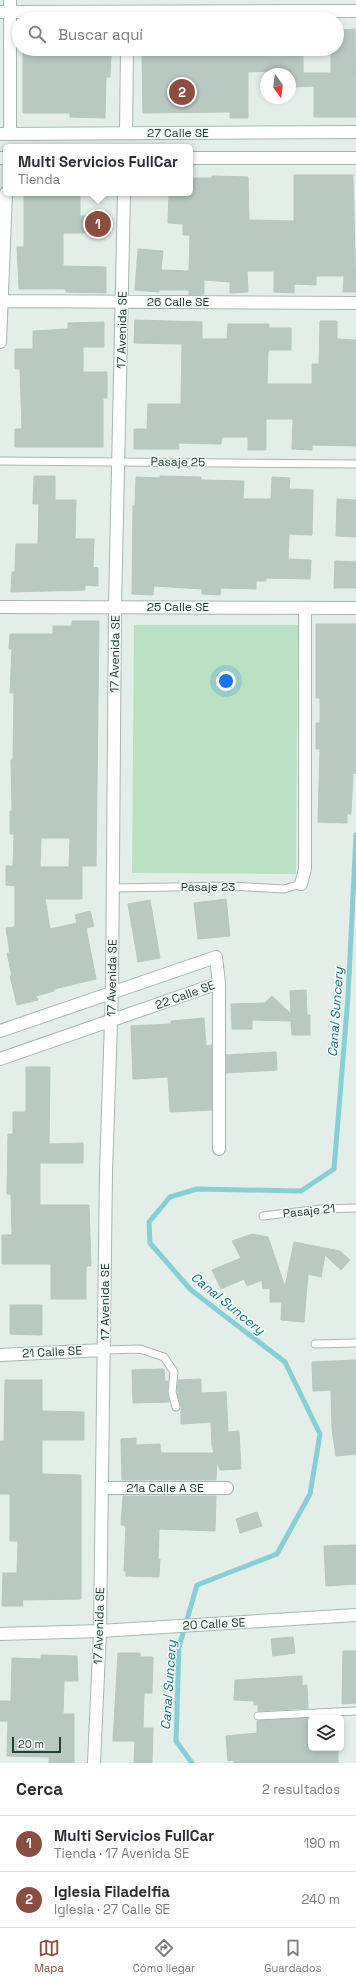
<!DOCTYPE html>
<html lang="es">
<meta charset="utf-8">
<style>
body{margin:0;font-family:"Space Grotesk",sans-serif;background:#f7f7f7;color:#2b2b33}
.controls{position:absolute;right:12px;bottom:12px;display:grid;overflow:hidden;border-radius:6px;box-shadow:0 2px 6px #0003}
.controls button{width:36px;height:36px;display:grid;place-items:center;padding:0;border:0;border-bottom:1px solid #e1e1e2;background:#fff;color:#2b2b33;font:20px sans-serif}
.compass{position:absolute;left:260px;top:68px;width:36px;height:36px;border-radius:50%;background:#fff;box-shadow:0 2px 6px #0003;rotate:166deg}
.scale{position:absolute;left:12px;bottom:10px;width:49px;box-sizing:border-box;padding-left:4px;border:2px solid #224137;border-top:0;font-size:11px;line-height:14px;white-space:nowrap;color:#224137;-webkit-text-stroke:3px #f5faf7;paint-order:stroke}
.you{position:absolute;left:226px;top:681px;width:14px;height:14px;margin:-10px;border:3px solid #fff;border-radius:50%;background:#1a73e8;box-shadow:0 0 0 6px #1a73e833}
.badge{display:grid;place-items:center;width:26px;height:26px;border-radius:50%;background:#894d42;color:#fff;font-size:13px;font-weight:700}
.pin{position:absolute;translate:-50% -50%;border:2px solid #fff;box-shadow:0 1px 4px #0006}
.popup{position:absolute;left:3px;top:144px;width:190px;height:52px;box-sizing:border-box;display:grid;place-content:center;border-radius:6px;background:#fff;filter:drop-shadow(0 1px 3px #0005);font-size:13px;white-space:nowrap;color:#7c7c81}
.popup b{font-size:15px;color:#2b2b33}
.popup::after{content:'';position:absolute;left:50%;top:100%;margin-left:-8px;border:8px solid transparent;border-top-color:#fff}
.list{margin:0;padding:0;list-style:none}
h2{display:flex;justify-content:space-between;align-items:center;height:52px;margin:0;padding:0 16px;font-size:17px}
h2 small{font-size:13px;font-weight:400;color:#7c7c81}
.list li{display:grid;grid-template-columns:26px 1fr auto;gap:12px;align-items:center;box-sizing:border-box;height:56px;padding:0 16px;border-top:1px solid #e1e1e2}
.list b{display:block;font-size:15px;white-space:nowrap}
.list p{margin:0;font-size:13px;white-space:nowrap;color:#7c7c81}
.list em{font-size:13px;font-style:normal;color:#7c7c81}
.icon{flex:none;width:22px;height:22px;fill:none;stroke:currentColor;stroke-width:2;stroke-linecap:round;stroke-linejoin:round}
.map{position:relative;flex:none;width:356px;height:1763px;overflow:hidden}
.search{position:absolute;background:#fff;box-shadow:0 2px 6px #0003;left:12px;right:12px;top:12px;height:44px;display:flex;align-items:center;gap:10px;box-sizing:border-box;padding:0 14px;border-radius:22px;color:#7c7c81;font-size:15px}
.sheet{height:164px;background:#fff}
nav{display:flex;justify-content:space-around;align-items:center;box-sizing:border-box;height:56px;border-top:1px solid #e1e1e2;background:#fff;font-size:11px;color:#7c7c81}
nav a{display:grid;justify-items:center;gap:2px}
nav .on{color:#894d42}
.map>svg:first-child{display:block}
.green{fill:#bbe1c4}
.lines{fill:none;stroke-linecap:round;stroke-linejoin:round}
.stream{stroke:#88ced6;stroke-width:5}
.building{fill:#b9c9c2;stroke:#b5c8c0;fill-rule:evenodd}
.lane-casing{stroke:#a6b7b0;stroke-width:9}
.street-casing{stroke:#a6b7b0;stroke-width:14}
.secondary-casing{stroke:#a1bbb1;stroke-width:14}
.lane{stroke:#fff;stroke-width:7}
.street{stroke:#fff;stroke-width:12}
.secondary{stroke:#fff;stroke-width:12}
.labels{text-anchor:middle;stroke-width:3;stroke-linejoin:round;paint-order:stroke}
.street-label{font-size:12px;fill:#224137;stroke:#f5faf7}
.water-label{font-size:13px;font-style:italic;fill:#177582;stroke:#f5faf7}
</style>
<div class="map">
<svg width="356" height="1763" viewBox="0 0 356 1763">
<rect width="100%" height="100%" fill="#e4eee9"/>
<path class="green" d="M134,625H298L296,874L132,873Z"/>
<g class="lines">
<path class="stream" d="M192,1763L176,1741L179,1647L197,1585L277,1554L310,1494L320,1434L285,1362L191,1290L150,1243L149,1222L170,1197L197,1189L301,1191L334,1169L348,997L356,835"/>
</g>
<path class="building" d="M355,29L356,117H314V86L290,87V74H274V71L248,72V118H230V112L143,113L142,50L303,49V73H331V49H337V30Z
M46,49H111L110,77H106L105,118L70,117V113H23V52H46Z
M294,175H353L356,292H343L344,276H316V285L294,284V293L274,292V271H247L248,292L230,293V282L204,280V294L189,295V290H159V292L135,290L138,249L163,251L161,270L189,271L190,235H183V224L168,223L169,193H190V178H212V176L248,177L249,220L294,221Z
M24,193H80V216H110V233H63V266L106,267V293L66,292V289H19L17,247H24Z
M135,320L202,322V339H227L228,324H269V328H291V350H269L268,353L267,384H312V364H319L320,321H337V339L356,340V446L312,445V450L292,449L293,419H266V450H248V437H222L221,444L178,443L179,449H134V429H147L148,404H181L182,344L134,343Z
M104,322V347H83V372H107V398H103V447H15V429H22L20,369H15V349H33V331L68,329V323Z
M34,476H55V500H76L75,539H94L93,567L98,568V586L85,585V590L11,592L12,572H15L16,544H38L39,504H33Z
M160,476L201,477V480L244,481L243,499H271L272,477L290,478L289,489L313,490L312,535L289,534L288,559L311,560L310,579L266,578V581H256V589L221,588L220,595L202,594V589L154,586L153,595L132,594L133,506H135L136,477L160,478Z
M337,499L356,500V537L336,536Z
M335,561L356,562V588H334Z
M72,621H99L96,866H82V899H45L50,929L77,923L75,915L90,911L94,926L86,928L96,979L54,989V991L36,996L38,1000L17,1005L10,976H12L7,953H10L6,928L15,927V886L6,885V866H13L14,834H10V811H12L11,760H13L14,693H10L12,649H9L10,634H53V626H72ZM41,838H70L69,867H40Z
M316,624H356V774L353,772L351,814H347V823L318,822L320,749H316V723H320V698H316Z
M226,899L230,936L198,939L194,903Z
M150,900L160,958L138,962L128,904Z
M306,990L307,1015H310V1035H292L291,1021L252,1020V1029H232L231,1004L265,1003L272,996L291,1014L290,991Z
M204,1018L206,1046L212,1045V1110L170,1112L168,1077L133,1079L131,1026L171,1024V1021Z
M276,1052L277,1070L226,1073V1055Z
M26,1067H50L49,1144L83,1143V1163H40V1205H89L91,1266H86V1299H51V1264H2V1235H12L11,1194H7L8,1134H13V1112H26Z
M252,1234L268,1237L285,1287L294,1242L340,1251L350,1260L341,1270L325,1255L321,1277L308,1274L304,1322L281,1320L282,1302H270V1288L263,1289L262,1280L247,1286L244,1279L221,1289L212,1270L241,1258L232,1241Z
M10,1305H42V1335L10,1334Z
M356,1360V1454L336,1456L332,1429L331,1390L313,1391L312,1362Z
M164,1369L165,1381H168L167,1392L169,1402L133,1403L132,1370Z
M201,1379V1393L226,1392L228,1432L239,1431L241,1469L220,1470L217,1461L216,1480H122L121,1439L136,1438V1445L160,1444L161,1453H214L212,1446L211,1422L181,1424V1406L177,1392L178,1380Z
M5,1380H42V1411L84,1412V1440H42V1474L81,1475V1599L22,1600L23,1606H2L3,1573H17L18,1541H10V1494H0V1441H4Z
M123,1496H216L215,1531L159,1529L158,1559H160L159,1577L126,1576V1571H124L126,1526L121,1525Z
M257,1512L262,1526L240,1533L236,1519Z
M356,1545V1584L326,1586L324,1546Z
M293,1637L295,1653L273,1656L271,1639Z
M343,1651H356V1703L342,1704Z
M118,1653H140V1657H153L152,1693H144L143,1728H153L152,1763H134L135,1741H113Z
M41,1655L77,1656L78,1681H64L63,1714H74V1763H49V1757L7,1756L8,1721H0V1701H11L12,1658L41,1659Z
M302,1676V1686L307,1685L308,1708L258,1711V1705H254V1701L234,1700L235,1680Z
M309,1718V1723H311V1748H338V1763H234V1760L228,1761L226,1736L257,1733V1721Z"/>
<g class="lines">
<defs>
<path id="lane" d="M0,461L356,464
M113,888L232,886L284,889L301,884
M263,1216L321,1209L356,1208
M315,1344L356,1343
M104,1350L140,1349L164,1357L174,1372L172,1392L176,1407
M258,1716L356,1711"/>
<path id="street" d="M10,0V134
M0,12L356,11
M126,133L127,49
M0,301L356,303
M0,342L6,193
M0,607L356,608
M301,884L305,869V608
M0,1031L216,957L219,983V1149
M0,1059L219,983
M0,1355L104,1350
M102,1488H227
M94,1763L100,1631L106,1172L112,991L115,607L124,193"/>
<path id="secondary" d="M0,134L356,132
M0,158H6
M190,158H356
M0,1634L100,1631L356,1615"/>
</defs>
<use href="#lane" class="lane-casing"/>
<use href="#street" class="street-casing"/>
<use href="#secondary" class="secondary-casing"/>
<use href="#lane" class="lane"/>
<use href="#street" class="street"/>
<use href="#secondary" class="secondary"/>
</g>
<g class="labels">
<g class="street-label">
<text x="178" y="137">27 Calle SE</text>
<text x="178" y="306">26 Calle SE</text>
<text transform="translate(122 330) rotate(-89)" y="4">17 Avenida SE</text>
<text transform="translate(178 462) rotate(1)" y="4">Pasaje 25</text>
<text x="178" y="611">25 Calle SE</text>
<text transform="translate(115 654) rotate(-89)" y="4">17 Avenida SE</text>
<text x="208" y="891">Pasaje 23</text>
<text transform="translate(112 978) rotate(-89)" y="4">17 Avenida SE</text>
<text transform="translate(185 995) rotate(-20)" y="4">22 Calle SE</text>
<text transform="translate(309 1211) rotate(-6)" y="4">Pasaje 21</text>
<text transform="translate(105 1302) rotate(-90)" y="4">17 Avenida SE</text>
<text transform="translate(52 1352) rotate(-3)" y="4">21 Calle SE</text>
<text x="165" y="1492">21a Calle A SE</text>
<text transform="translate(214 1624) rotate(-3)" y="4">20 Calle SE</text>
<text transform="translate(99 1626) rotate(-88)" y="4">17 Avenida SE</text>
</g>
<g class="water-label">
<text transform="translate(335 1012) rotate(-86)" y="5">Canal Suncery</text>
<text transform="translate(228 1303) rotate(39)" y="5">Canal Suncery</text>
<text transform="translate(168 1685) rotate(-86)" y="5">Canal Suncery</text>
</g>
</g>
</svg>
<div class="controls">
<button><svg class="icon" aria-label="layers" viewBox="0 0 24 24"><path d="M12 4l9 5-9 5-9-5zM3 14l9 5 9-5"/></svg></button>
</div>
<svg class="compass" viewBox="-18 -18 36 36"><path d="M0-13l5 13h-10z" fill="#e53935"/><path d="M0 13l5-13h-10z" fill="#7c7c81"/></svg>
<div class="scale">20 m</div>
<div class="you"></div>
<div class="pin badge" style="left:98px;top:224px">1</div>
<div class="popup"><b>Multi Servicios FullCar</b>Tienda</div>
<div class="pin badge" style="left:182px;top:92px">2</div>
<div class="search"><svg class="icon" aria-label="search" viewBox="0 0 24 24"><circle cx="10" cy="10" r="6"/><path d="M15 15l6 6"/></svg>Buscar aquí</div>
</div>
<section class="sheet">
<h2>Cerca<small>2 resultados</small></h2>
<ul class="list">
<li><span class="badge">1</span><div><b>Multi Servicios FullCar</b><p>Tienda · 17 Avenida SE</p></div><em>190 m</em></li>
<li><span class="badge">2</span><div><b>Iglesia Filadelfia</b><p>Iglesia · 27 Calle SE</p></div><em>240 m</em></li>
</ul>
</section>
<nav>
<a class="on"><svg class="icon" aria-label="map" viewBox="0 0 24 24"><path d="M3 6l6-2 6 2 6-2v14l-6 2-6-2-6 2zM9 4v14M15 6v14"/></svg>Mapa</a>
<a><svg class="icon" aria-label="directions" viewBox="0 0 24 24"><path d="M12 3l9 9-9 9-9-9zM9 14v-3h6M13 9l2 2-2 2"/></svg>Cómo llegar</a>
<a><svg class="icon" aria-label="saved" viewBox="0 0 24 24"><path d="M7 4h10v16l-5-4-5 4z"/></svg>Guardados</a>
</nav>
